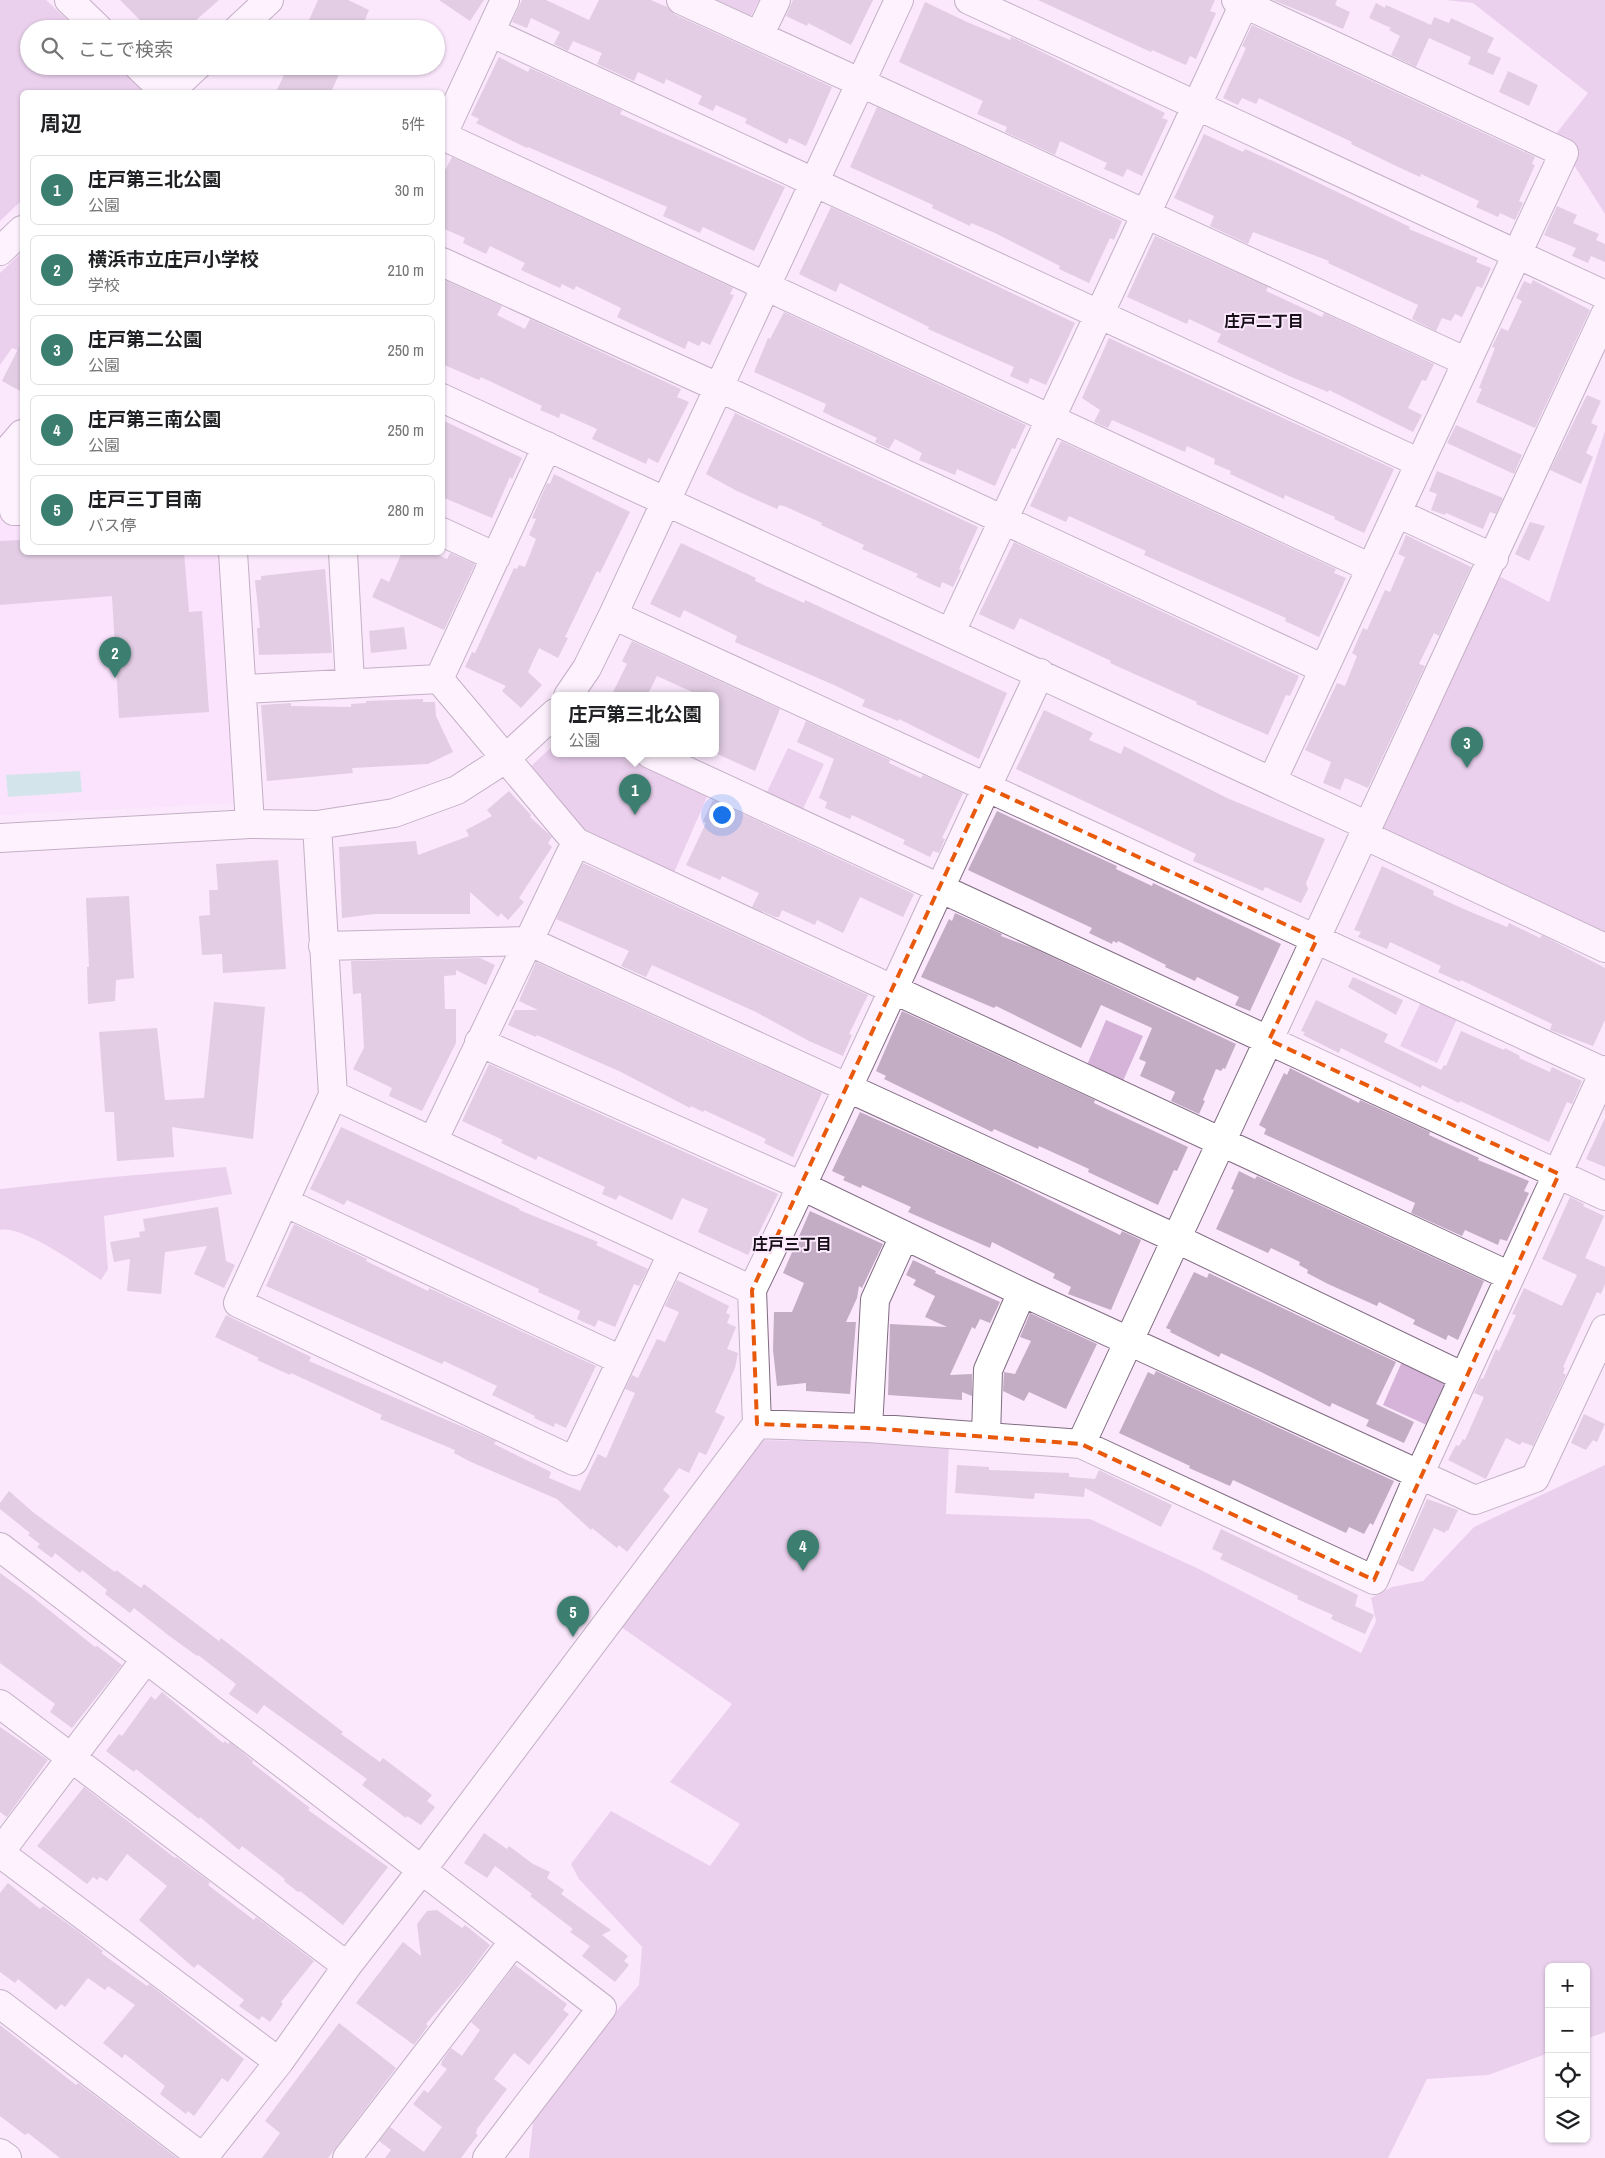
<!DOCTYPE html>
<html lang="ja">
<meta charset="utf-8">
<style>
body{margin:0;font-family:"Archivo Narrow","Noto Sans JP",sans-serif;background:#f6f6f6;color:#202124}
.controls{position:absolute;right:15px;bottom:15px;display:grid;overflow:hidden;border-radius:8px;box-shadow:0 1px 4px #0004}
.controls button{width:45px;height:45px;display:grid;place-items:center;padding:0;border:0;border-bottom:1px solid #e0e0e0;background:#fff;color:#202124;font:25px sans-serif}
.you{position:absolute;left:721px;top:814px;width:18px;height:18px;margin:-12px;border:4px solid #fff;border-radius:50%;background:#1a73e8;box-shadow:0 0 0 8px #1a73e833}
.badge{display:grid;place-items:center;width:32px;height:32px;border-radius:50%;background:#3c7f71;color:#fff;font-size:16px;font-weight:700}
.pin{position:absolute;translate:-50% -41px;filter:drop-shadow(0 1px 2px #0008)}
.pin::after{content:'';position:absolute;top:26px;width:18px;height:15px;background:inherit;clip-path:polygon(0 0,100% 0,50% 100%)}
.popup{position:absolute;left:551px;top:692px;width:168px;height:65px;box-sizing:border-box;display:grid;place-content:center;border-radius:8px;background:#fff;filter:drop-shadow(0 1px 4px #0005);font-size:16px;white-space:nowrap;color:#757577}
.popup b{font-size:19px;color:#202124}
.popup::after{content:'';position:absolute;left:50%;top:100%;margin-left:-10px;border:10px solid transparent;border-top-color:#fff}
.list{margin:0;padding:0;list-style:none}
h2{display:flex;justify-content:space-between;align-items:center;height:65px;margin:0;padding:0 20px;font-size:21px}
h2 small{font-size:16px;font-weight:400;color:#757577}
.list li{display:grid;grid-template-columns:32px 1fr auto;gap:15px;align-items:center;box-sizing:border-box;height:70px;margin:0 10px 10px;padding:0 10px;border:1px solid #e0e0e0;border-radius:8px}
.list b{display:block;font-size:19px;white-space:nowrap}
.list p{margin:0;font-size:16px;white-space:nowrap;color:#757577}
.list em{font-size:16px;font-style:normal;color:#757577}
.icon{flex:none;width:28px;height:28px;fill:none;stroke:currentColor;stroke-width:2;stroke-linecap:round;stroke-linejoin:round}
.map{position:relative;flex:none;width:1605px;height:2158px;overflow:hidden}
.search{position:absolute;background:#fff;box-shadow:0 1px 4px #0004;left:20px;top:20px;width:425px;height:55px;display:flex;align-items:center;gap:12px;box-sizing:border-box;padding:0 18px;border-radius:28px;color:#757577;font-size:19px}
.panel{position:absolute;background:#fff;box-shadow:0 1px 4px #0004;left:20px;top:90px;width:425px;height:465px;border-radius:8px}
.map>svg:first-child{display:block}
.built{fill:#faddfc}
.green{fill:#d6b3d9}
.water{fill:#a3e3d4}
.building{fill:#c3adc5}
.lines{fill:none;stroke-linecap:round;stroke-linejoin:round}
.minor-casing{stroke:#816c82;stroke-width:30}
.minor{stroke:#fff;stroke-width:28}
.marked{fill:none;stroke:#e8590c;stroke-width:4;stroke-dasharray:10 6;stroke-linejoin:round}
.labels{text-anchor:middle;stroke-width:4;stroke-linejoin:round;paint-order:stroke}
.neighbourhood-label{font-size:16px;font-weight:bold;fill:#170f18;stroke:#fbe8fd}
</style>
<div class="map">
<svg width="1605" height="2158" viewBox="0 0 1605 2158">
<rect width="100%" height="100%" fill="#fbe8fd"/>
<path class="built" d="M22,516V552L223,553L238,803L0,815V518Z"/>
<path class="green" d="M0,0H46L77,29H29V66H117L141,89L137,92H22V200L0,221Z
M717,0H759L751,16Z
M1446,0H1605V214L1555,135L1588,93L1473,3Z
M22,252V348L21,351L12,348L0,365V273Z
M1605,431V935L1384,833L1381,821L1495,574L1549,602Z
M555,744V754H631L710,790L673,875L591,840L530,767Z
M788,748L824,764L802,811L766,794Z
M1421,1002L1457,1019L1437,1063L1400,1046Z
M1106,1020L1143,1036L1123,1081L1087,1065Z
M226,1167L232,1194L104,1216L108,1269L101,1280C80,1267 23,1225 0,1230V1189L102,1178Z
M1404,1357L1446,1376L1448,1389L1431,1427L1383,1405Z
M762,1440L949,1445L946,1514L1090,1519L1199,1569L1361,1653L1376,1621L1371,1598L1392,1587L1423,1581L1474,1527L1605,1465V2032L1586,2039V1967H1549V2053L1488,2075L1427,2079L1388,2158H529L535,2106L639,1985L642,1947L579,1879L571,1864L611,1811L710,1866L740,1824L670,1782L732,1704L621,1627Z"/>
<path class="water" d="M80,771L82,792L8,797L6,775Z"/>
<path class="building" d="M120,0H219L186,29H149Z
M318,0H348L369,10L361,29H305Z
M439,0H484L470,21Z
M522,0H546L589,20L599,0H651L667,7L674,14L832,87L806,146L789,138L787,144L745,123L747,119L716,105L713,111L698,104L702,96L666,79L664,84L638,72L634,81L597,64L602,53L573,41L568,51L554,44L560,32L531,18L527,28L512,22Z
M793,0H873L851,45L808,23L807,26L786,16Z
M1038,0H1215L1210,11L1216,13L1196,59L1190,56L1186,65L1152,50L1151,52Z
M1273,0H1337L1335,5L1350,12L1343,29Z
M925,2L967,22L1010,40L1011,37L1018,40L1165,113L1162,118L1168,120L1142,176L1127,169L1123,177L1104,169L1107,163L1060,141L1055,155L1005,132L1007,127L977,114L983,101L899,62Z
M1376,3L1385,8L1386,5L1431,25L1434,17L1449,23L1451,18L1494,38L1487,52L1501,58L1493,75L1468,64L1471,57L1429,38L1416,67L1391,55L1400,36L1389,30L1391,28L1369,18Z
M1252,25L1535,157L1532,164L1535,165L1519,201L1523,203L1515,220L1500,213L1498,217L1476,207L1479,201L1421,174L1420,177L1394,165L1351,144L1352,142L1259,98L1256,104L1242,98L1238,105L1223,98L1246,48L1242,46Z
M499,57L528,72L530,68L622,110L620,114L785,187L754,251L703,227L700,233L663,216L667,207L528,147L527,148L476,123L479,119L471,115Z
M288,66H343L331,92H276Z
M1508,71L1538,85L1529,106L1499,92Z
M877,107L1122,221L1114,240L1110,238L1089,283L1059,269L1060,266L995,233L971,223L970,226L932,208L933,205L850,167Z
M1204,134L1243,152L1245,149L1275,162L1410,227L1409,229L1478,258L1476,262L1491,268L1482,288L1477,286L1462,317L1455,314L1451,321L1442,318L1436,331L1412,319L1418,305L1328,263L1329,261L1253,232L1248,244L1210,226L1214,216L1174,198Z
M452,157L733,288L730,294L734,295L710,345L702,341L699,346L688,341L685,349L617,317L621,308L576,286L574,290L562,284L560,288L521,270L525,263L490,246L486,254L463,243L465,238L442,228V176Z
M1557,206L1577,215L1573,223L1599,234L1596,240L1605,244V262L1591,256L1588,263L1572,256L1576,248L1544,235Z
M831,207L1075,323L1046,385L1030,378L1028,384L1010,376L1014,367L928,329L929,327L840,283L836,292L799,274Z
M1155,236L1268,287L1266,291L1322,317L1324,313L1434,364L1426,381L1422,380L1408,408L1422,415L1413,432L1329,390L1328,392L1289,376L1217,342L1221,334L1189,319L1187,324L1127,297Z
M442,279L502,306L497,315L525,329L530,319L681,389L677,397L689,402L658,463L648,458L646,464L631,457L592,439L597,429L561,413L559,418L540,410L542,406L481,377L479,380L442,364Z
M1533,280L1590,310L1535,428L1476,402L1482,389L1479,388L1495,348L1492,347L1501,328L1508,331L1522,301L1516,298L1524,281L1531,284Z
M784,312L1026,425L1015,449L1012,448L995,486L957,469L955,475L919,460L922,453L895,439L889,449L875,442L877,438L823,412L826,404L754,372L768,338L770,339Z
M1109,338L1394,469L1364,533L1334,519L1335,517L1285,495L1284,499L1230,474L1231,471L1214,464L1215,459L1187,446L1185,452L1112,420L1108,428L1094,422L1100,410L1082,398Z
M22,341V392L2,381Z
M1587,395L1601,401L1591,423L1598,426L1586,453L1593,457L1581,484L1550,470Z
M735,413L978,527L959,569L961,570L953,587L942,582L940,588L916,577L918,574L862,549L864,545L821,525L822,523L784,506L779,505L777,509L737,491L706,474Z
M442,420L522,458L512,479L510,477L492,518L442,497Z
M1456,425L1522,455L1514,474L1447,443Z
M1061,441L1336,569L1334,573L1346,578L1319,637L1285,621L1286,618L1144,555L1146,551L1069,516L1066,522L1030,506Z
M1437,471L1503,498L1496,514L1490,512L1483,529L1446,513L1445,515L1431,510L1437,494L1429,491Z
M554,474L630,512L600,573L597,571L565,637L568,638L558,658L539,648L528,672L542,685L521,708L502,691L506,686L465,667L472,652L475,653L514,568L517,569L519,565L525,567L536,539L529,535L536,519L532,518L547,483L550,484Z
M1530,522L1545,526L1529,561L1515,554Z
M1406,535L1471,567L1439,636L1434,633L1419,664L1425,666L1368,788L1345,778L1340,790L1323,783L1331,762L1305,750L1337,683L1345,686L1357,656L1352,653L1363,628L1367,630L1385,590L1390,592L1405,557L1398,554Z
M22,540V552H184L189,612L202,611L209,712L119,718L112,596L0,605V541Z
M1014,542L1299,676L1290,696L1286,695L1268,735L1196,704L1197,702L1110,663L1111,661L1020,618L1014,630L979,614Z
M681,543L756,578L755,581L804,603L805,600L1007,693L979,759L899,719L898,721L862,706L865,700L834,685L735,642L737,636L684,610L680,618L650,604Z
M402,552H432L447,559L450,553L475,564L444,630L372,597L381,578L389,582Z
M325,569L332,653L259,655L257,628H260L255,580H261V576Z
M404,627L407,649L371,653L369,631Z
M632,641L780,709L755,771L715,753V696H701L657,676L647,696H611L627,664L622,661Z
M423,699V702H435L436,716L453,752L428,764L352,768L353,773L267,781L261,705L291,703V706L351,707V704L366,703V701Z
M1044,710L1093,733L1089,740L1121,754L1124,746L1227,798L1325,839L1306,883L1308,889L1301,903L1265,887L1263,891L1193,861L1196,854L1016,769Z
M806,721L890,760L889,763L921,778L923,775L963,793L942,838L945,839L939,853L933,851L930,857L903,844L905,840L852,815L850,819L825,808L827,802L819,798L834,759L797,742Z
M509,791L531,815L530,817L552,837L548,843L552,847L519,898L524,902L508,920L501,913L498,917L470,892V914H374L342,918L339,847L416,841L418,855L469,836L466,830L492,816L487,810Z
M713,800L914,894L903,917L860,897L843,933L817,920L815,925L782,910L779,917H775L752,907L759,893L722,876L720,880L686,865L706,823L703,821Z
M997,811L1117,866L1116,869L1152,886L1153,883L1281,944L1250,1011L1235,1005L1239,997L1197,977L1195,981L1165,967L1166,965L1118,941L1117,943L1113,941L1112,944L1089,933L1092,928L968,870Z
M278,860L286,969L223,973L222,954L202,955L199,916L210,915L209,890H218L216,864Z
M583,863L868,995L849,1034L852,1035L843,1056L809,1041L756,1012L652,965L646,977L621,966L629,951L556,919Z
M1382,866L1434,891L1433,895L1466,910L1507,927L1509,923L1540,938L1542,935L1605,968V1020L1593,1046L1550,1030L1552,1024L1461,980L1460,982L1438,972L1441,966L1390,942L1387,949L1358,937L1361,932L1354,930Z
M129,896L134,978L116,980L115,1001L88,1004L87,967H89L86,898Z
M955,913L1002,934L1001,936L1033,948L1236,1044L1225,1069L1223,1068L1221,1071L1216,1069L1203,1100L1205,1101L1199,1114L1171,1101L1175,1092L1140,1076L1146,1062L1139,1059L1152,1028L1101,1005L1081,1048L996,1006L994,1008L921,977L949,919L952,921Z
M480,958L495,965L486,985L456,970V975L444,976L445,1009H456V1043L422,1111L389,1096L392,1088L353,1069L364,1048L361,993L353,994L351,961Z
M536,962L822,1093L793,1157L764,1143L766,1139L704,1110L703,1112L691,1106L690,1108L621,1072L537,1035L536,1037L508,1025L515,1010H538L519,1001Z
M1353,977L1403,1000L1396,1015L1348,987Z
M1316,1000L1388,1034L1384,1042L1441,1070L1444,1065L1446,1066L1461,1031L1504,1050L1505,1048L1520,1056L1519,1058L1550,1072L1552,1067L1582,1081L1572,1104L1567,1102L1549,1142L1460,1101L1459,1103L1422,1085L1421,1088L1341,1048L1339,1053L1303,1035L1305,1032L1301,1031Z
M214,1002L265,1007L253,1139L172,1127L174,1157L117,1161L114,1112H105L99,1032L157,1028L165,1100L204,1098Z
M902,1011L1095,1100L1094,1103L1188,1147L1177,1171L1174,1170L1158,1205L1088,1172L1089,1169L1039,1146L1038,1149L994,1129L992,1132L884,1079L886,1076L876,1071Z
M489,1064L778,1194L748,1255L698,1232L708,1209L682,1198L672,1220L619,1195L616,1200L602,1194L605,1187L538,1156L536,1160L501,1143L503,1140L462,1121Z
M1290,1068L1359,1103L1360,1100L1430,1132L1429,1135L1479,1158L1478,1160L1529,1181L1524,1191L1529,1193L1507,1241L1500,1239L1498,1245L1465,1230L1462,1236L1411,1213L1415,1203L1264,1134L1266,1129L1259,1125L1284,1073L1287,1075Z
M860,1112L979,1165L1120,1235L1122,1231L1141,1240L1111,1310L1068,1294L1071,1287L1053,1278L1055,1274L992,1242L990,1248L908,1212L911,1207L862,1185L861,1188L843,1180L845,1177L832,1171Z
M1605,1118V1167L1586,1159Z
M341,1127L520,1209L519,1210L598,1242L596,1245L648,1269L639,1286L634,1284L615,1327L598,1320L595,1327L577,1319L580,1311L538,1292L539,1289L347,1200L344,1205L310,1189Z
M1239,1171L1255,1179L1257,1176L1484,1281L1458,1340L1448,1335L1446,1340L1413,1324L1415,1320L1379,1302L1377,1306L1328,1284L1307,1273L1308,1270L1299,1265L1300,1262L1271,1248L1268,1253L1216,1229L1234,1190L1231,1189Z
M1570,1197L1584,1204L1583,1206L1604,1216L1585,1258L1605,1267V1284L1601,1294L1597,1292L1563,1367L1565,1368L1563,1373L1566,1375L1533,1446L1522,1442L1520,1445L1506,1438L1486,1479L1448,1460L1456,1445L1459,1446L1463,1439L1465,1440L1484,1397L1474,1393L1481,1378L1483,1379L1496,1349L1499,1351L1516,1315L1512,1314L1524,1288L1562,1306L1577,1275L1542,1259Z
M218,1207L226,1261L235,1265L224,1288L194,1274L207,1246L165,1252L161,1294L127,1291L130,1259L114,1262L110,1242L140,1237L139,1232L145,1231L143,1219Z
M810,1211L883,1244L862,1288L859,1286L857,1298L846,1322H856L850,1394L806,1391V1383L777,1386L773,1350L774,1312H792L804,1283L783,1273Z
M294,1224L367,1259L366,1261L428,1291L429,1288L596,1366L566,1428L555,1423L554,1427L534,1418L535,1416L492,1395L497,1386L444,1361L442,1364L266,1286Z
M913,1260L936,1271L935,1273L1000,1302L990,1323L980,1319L975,1329L972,1327L950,1375L972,1374V1396L962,1392V1400L888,1395L890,1324L947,1327L925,1317L935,1296L913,1285L916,1280L906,1275Z
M1194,1272L1207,1278L1209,1273L1396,1362L1376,1404L1414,1422L1404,1443L1366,1426L1369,1420L1332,1403L1330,1407L1259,1371L1221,1353L1219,1357L1170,1332L1171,1330L1166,1328Z
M677,1280L729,1306L726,1313L730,1315L727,1323L736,1327L727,1349L738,1353L735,1368L715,1412L725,1417L706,1455L699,1452L689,1473L679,1468L663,1490L670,1496L627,1552L619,1545L617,1548L592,1528L591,1530L557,1499L471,1462L454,1453L455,1450L380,1419L382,1415L291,1373L290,1375L257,1360L259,1358L215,1337L226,1315L311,1357L309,1361L496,1441L494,1444L551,1472L549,1478L580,1491L598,1454L606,1458L635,1393L625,1389L632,1375L638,1378L657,1339L665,1342L679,1312L665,1306Z
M1030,1313L1097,1344L1066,1409L1029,1392L1024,1401L1003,1391L1004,1372L1015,1374L1031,1341L1020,1337Z
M1156,1371L1394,1481L1373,1525L1370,1523L1364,1534L1349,1527L1346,1533L1233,1480L1230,1486L1189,1468L1190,1466L1119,1433L1148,1372L1154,1375Z
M1584,1414L1605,1424L1597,1442L1593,1440L1586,1450L1571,1443Z
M957,1465L989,1467V1470L1069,1473V1477L1095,1479L1099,1470L1172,1505L1161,1527L1085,1488L1084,1497L1035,1493L1034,1499L955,1493Z
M9,1491L34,1513L115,1572L116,1570L141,1588L144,1584L219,1641L221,1638L343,1732L341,1734L380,1762L383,1758L432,1795L427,1801L435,1807L421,1825L407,1816L406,1818L362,1785L367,1779L264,1705L257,1714L229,1694L236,1684L198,1655L197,1656L168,1635L134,1608L130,1613L105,1594L107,1590L82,1570L80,1573L55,1553L52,1558L37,1547L40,1544L28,1535L30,1533L0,1509V1503Z
M1427,1499L1458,1510L1448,1531L1446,1530L1445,1533L1434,1528L1413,1572L1398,1564Z
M1221,1529L1358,1595L1355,1606L1374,1615L1365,1634L1331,1619L1333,1615L1297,1599L1298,1596L1220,1559L1223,1554L1212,1549Z
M0,1573L29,1594L95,1647L97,1646L122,1665L72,1728L50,1712L55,1704L0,1663Z
M162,1692L223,1743L225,1741L228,1744L230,1742L253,1761L252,1763L310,1808L308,1810L388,1867L343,1925L300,1891L298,1892L284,1881L285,1879L242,1846L239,1850L200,1817L199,1819L136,1769L134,1772L106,1751L119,1734L122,1736L151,1696L155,1700Z
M0,1727L48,1760L7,1817L0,1812Z
M84,1787L175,1858L176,1857L210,1882L208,1885L254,1920L256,1917L314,1961L281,2002L283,2004L270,2022L262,2016L259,2020L239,2006L244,2000L198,1964L194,1968L139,1920L167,1886L127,1854L107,1881L100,1877L97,1880L93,1877L87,1884L37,1846Z
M484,1833L507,1849L509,1846L533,1864L550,1872L547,1878L564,1890L561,1894L611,1930L602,1935L628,1956L624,1961L629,1965L615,1982L582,1956L590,1946L570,1932L573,1929L530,1896L532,1894L495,1866L487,1878L464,1863Z
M8,1883L40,1909L43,1906L78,1931L103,1951L101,1953L147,1986L149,1984L244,2059L228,2082L222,2078L194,2116L188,2111L186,2114L160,2094L165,2086L125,2054L122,2058L103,2043L135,2005L108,1986L105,1990L88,1978L65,2007L61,2004L56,2010L18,1979L15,1983L0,1972V1893Z
M437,1910L462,1928L465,1925L490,1945L465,1979L426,2024L428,2026L414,2045L356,2003L403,1942L421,1956L417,1924L427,1911Z
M515,1965L567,2004L563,2010L569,2014L529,2065L514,2053L494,2079L507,2089L477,2129L476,2134L478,2135L461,2158H385L391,2150L379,2141L390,2127L424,2152L442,2127L413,2104L424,2090L428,2093L447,2069L441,2065L442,2061L451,2048L462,2056L480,2030L471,2022Z
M339,2023L396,2068L328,2158H262L280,2133L265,2121Z
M0,2025L76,2085L78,2083L177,2158H60L28,2133L25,2135L0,2116Z"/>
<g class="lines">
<defs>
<path id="minor" d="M69,0L99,29
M681,0L1467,362
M969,0L1605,295
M1236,0L1564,153L1272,781
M238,29L269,0
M490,32L1420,463
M759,36L776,0
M138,66L165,92
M169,92L197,66
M442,136L505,0
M443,136L1371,568
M0,251L22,230
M442,262L720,388L1324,669
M22,434L8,450V473L14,511H22
M1397,513L1494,558
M442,532L496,557
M233,552L250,824
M343,552L350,683
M613,615L1604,1072
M951,632L1244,4
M439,679L547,446
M243,689L439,679L576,842L1510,1276
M568,696L587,668L613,615L899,0
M650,754L1605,1196
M317,825L333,1095L752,1290L757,1424
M1368,826L1605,315
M1364,835L1605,948
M0,838L250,824L317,825L394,813L457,790L505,759L555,713
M323,946L528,941L1175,1238L1464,1377
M479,1042L802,1186L1022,1292L1475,1500L1535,1478L1605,1329
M333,1095L238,1303L574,1461L672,1254
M433,1141L576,842
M284,1202L621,1360
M752,1290C851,1086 943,879 1040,673
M868,1428L875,1300L904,1236
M986,1436L988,1370L1022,1292
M1081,1444L1374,1580L1419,1475L1605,1070
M0,1547L602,2008L487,2158
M0,1704L347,1966
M0,1852L146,1659
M0,1853L279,2062
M0,2004L203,2158
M0,2153L7,2158
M203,2158L279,2062L347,1966L421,1871L757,1424L868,1428L1081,1444L1368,826L442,398
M347,2158L514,1941"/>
</defs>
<use href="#minor" class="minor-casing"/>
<use href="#minor" class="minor"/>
</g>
<path d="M0 0H1605V2158H0ZM986,787L1317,939L1269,1040L1559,1174L1374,1580L1081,1444L868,1428L757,1424L752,1290Z" fill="#fbe8fd" fill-opacity=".55" fill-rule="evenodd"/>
<path class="marked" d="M986,787L1317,939L1269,1040L1559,1174L1374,1580L1081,1444L868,1428L757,1424L752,1290Z"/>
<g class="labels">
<g class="neighbourhood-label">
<text x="1264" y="327">庄戸二丁目</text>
<text x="792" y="1250">庄戸三丁目</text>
</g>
</g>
</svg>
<div class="controls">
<button>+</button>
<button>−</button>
<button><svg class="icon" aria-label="locate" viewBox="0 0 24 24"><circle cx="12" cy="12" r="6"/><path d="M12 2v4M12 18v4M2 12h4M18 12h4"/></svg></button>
<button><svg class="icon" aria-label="layers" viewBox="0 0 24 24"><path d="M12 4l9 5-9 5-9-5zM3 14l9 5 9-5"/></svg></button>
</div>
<div class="you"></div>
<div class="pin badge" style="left:635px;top:815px">1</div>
<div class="popup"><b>庄戸第三北公園</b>公園</div>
<div class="pin badge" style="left:115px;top:678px">2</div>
<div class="pin badge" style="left:1467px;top:768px">3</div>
<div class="pin badge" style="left:803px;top:1571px">4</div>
<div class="pin badge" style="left:573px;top:1637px">5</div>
<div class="search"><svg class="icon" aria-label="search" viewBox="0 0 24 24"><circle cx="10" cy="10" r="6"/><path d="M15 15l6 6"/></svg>ここで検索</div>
<section class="panel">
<h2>周辺<small>5件</small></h2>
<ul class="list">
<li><span class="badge">1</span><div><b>庄戸第三北公園</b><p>公園</p></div><em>30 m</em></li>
<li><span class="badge">2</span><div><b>横浜市立庄戸小学校</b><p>学校</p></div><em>210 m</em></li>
<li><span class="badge">3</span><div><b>庄戸第二公園</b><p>公園</p></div><em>250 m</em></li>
<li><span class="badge">4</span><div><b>庄戸第三南公園</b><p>公園</p></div><em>250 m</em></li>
<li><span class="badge">5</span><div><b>庄戸三丁目南</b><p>バス停</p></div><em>280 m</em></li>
</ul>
</section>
</div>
